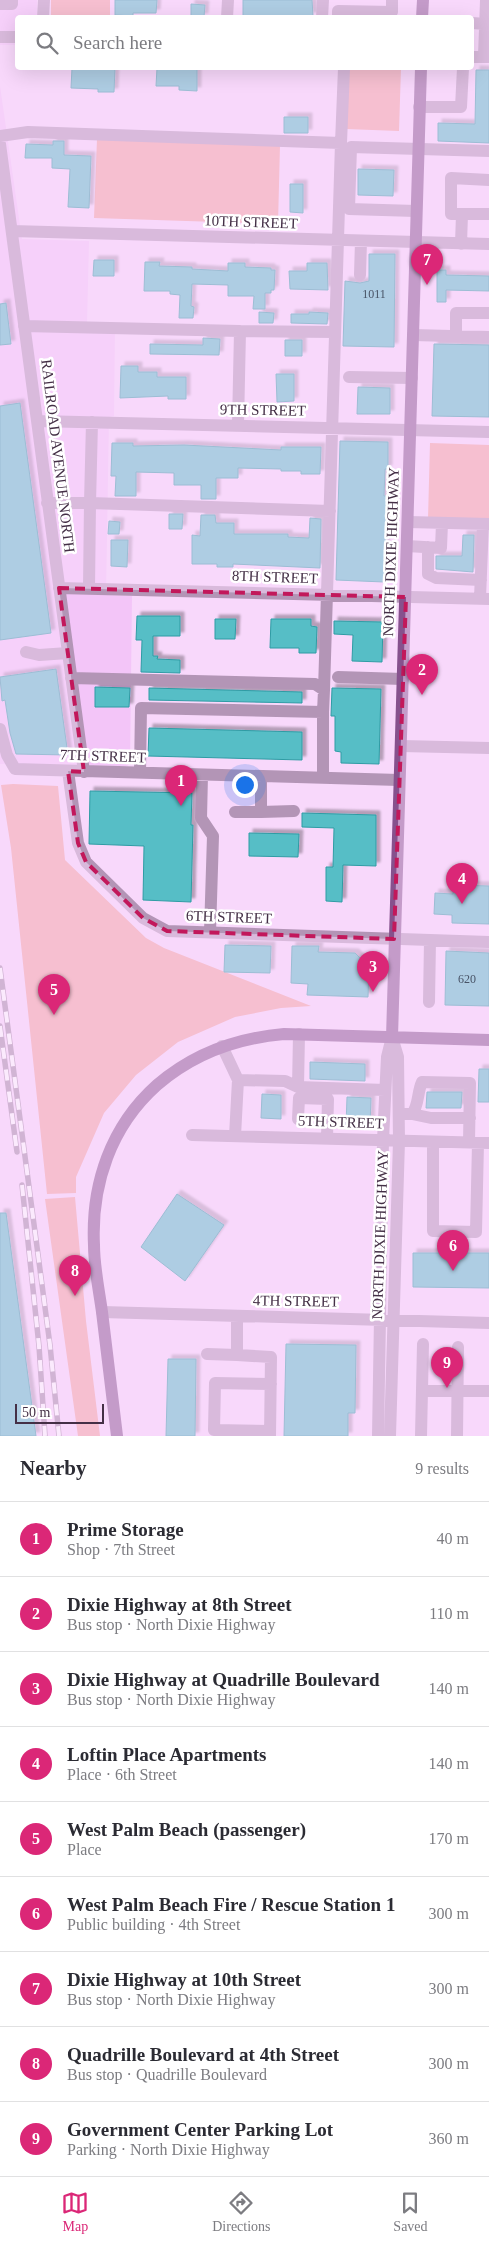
<!DOCTYPE html>
<meta charset="utf-8">
<style>
body{margin:0;font-family:"Times New Roman",serif;background:#f7f7f7;color:#2b2b33}
.scale{position:absolute;left:15px;bottom:12px;width:89px;box-sizing:border-box;padding-left:5px;border:2px solid #442f46;border-top:0;font-size:14px;line-height:18px;white-space:nowrap;color:#442f46;-webkit-text-stroke:4px #fff;paint-order:stroke}
.you{position:absolute;left:244px;top:784px;width:18px;height:18px;margin:-12px;border:4px solid #fff;border-radius:50%;background:#1a73e8;box-shadow:0 0 0 8px #1a73e833}
.badge{display:grid;place-items:center;width:32px;height:32px;border-radius:50%;background:#db2777;color:#fff;font-size:16px;font-weight:700}
.pin{position:absolute;translate:-50% -41px;filter:drop-shadow(0 1px 2px #0008)}
.pin::after{content:'';position:absolute;top:26px;width:18px;height:15px;background:inherit;clip-path:polygon(0 0,100% 0,50% 100%)}
.list{margin:0;padding:0;list-style:none}
h2{display:flex;justify-content:space-between;align-items:center;height:65px;margin:0;padding:0 20px;font-size:21px}
h2 small{font-size:16px;font-weight:400;color:#7c7c81}
.list li{display:grid;grid-template-columns:32px 1fr auto;gap:15px;align-items:center;box-sizing:border-box;height:75px;padding:0 20px;border-top:1px solid #e1e1e2}
.list b{display:block;font-size:19px;white-space:nowrap}
.list p{margin:0;font-size:16px;white-space:nowrap;color:#7c7c81}
.list em{font-size:16px;font-style:normal;color:#7c7c81}
.icon{flex:none;width:28px;height:28px;fill:none;stroke:currentColor;stroke-width:2;stroke-linecap:round;stroke-linejoin:round}
.map{position:relative;flex:none;width:489px;height:1436px;overflow:hidden}
.search{position:absolute;background:#fff;box-shadow:0 5px 20px #0002;left:15px;right:15px;top:15px;height:55px;display:flex;align-items:center;gap:12px;box-sizing:border-box;padding:0 18px;border-radius:5px;color:#7c7c81;font-size:19px}
.sheet{height:740px;background:#fff}
nav{display:flex;justify-content:space-around;align-items:center;box-sizing:border-box;height:70px;border-top:1px solid #e1e1e2;background:#fff;font-size:14px;color:#7c7c81}
nav a{display:grid;justify-items:center;gap:2px}
nav .on{color:#db2777}
.map>svg:first-child{display:block}
.built{fill:#f3c5f8}
.green{fill:#f49f9b}
.building{fill:#56bec6;stroke:#2e9ca4;filter:url(#shadow)}
.lines{fill:none;stroke-linecap:round;stroke-linejoin:round}
.minor{stroke:#b395b6;stroke-width:12}
.major{stroke:#86518d;stroke-width:12}
.rail-casing{stroke:#a388a5;stroke-width:5.5}
.rail{stroke:#fff;stroke-width:4;stroke-dasharray:11;stroke-linecap:butt}
.marked{fill:none;stroke:#c2185b;stroke-width:4;stroke-dasharray:10 6;stroke-linejoin:round}
.labels{text-anchor:middle;stroke-width:5;stroke-linejoin:round;paint-order:stroke}
.number-label{font-size:12px;fill:#485366}
.street-label{font-size:15px;fill:#442f46;stroke:#fff}
</style>
<div class="map">
<svg width="489" height="1436" viewBox="0 0 489 1436">
<defs>
<filter id="shadow"><feDropShadow dx="4" dy="-4" stdDeviation="1" flood-color="#0004"/></filter>
</defs>
<rect width="100%" height="100%" fill="#f8d8fb"/>
<path class="built" d="M0,0H37V17L18,18L17,45H0Z
M0,86L22,239L89,241L87,324H115L114,416L109,417L106,595L132,596L130,763L127,766L0,764Z"/>
<path class="green" d="M51,0H110V17H51Z
M348,68H401L399,131L346,129Z
M97,139L280,145L278,224L94,218Z
M430,443L489,445V520L428,519Z
M13,784L58,786L65,860L146,938L164,948L311,1006L281,1008L235,1017L178,1042L136,1075L104,1113L76,1177V1193L47,1194L11,848L1,785Z
M75,1197L86,1321L100,1436H78L45,1199Z"/>
<path class="building" d="M115,0H157L156,13H133V16L115,15Z
M243,0H312L313,16H243Z
M191,4L205,5L204,17H191Z
M72,68H115L114,92H98V89L71,88Z
M157,68H197V91L179,90V86H156Z
M476,70H489V143L438,141V123L475,124Z
M284,117H308V133H284Z
M53,141H64V155L91,156L89,208L68,207L70,169L52,168V158H25L26,144L53,145Z
M358,169L394,170L393,196L358,195Z
M290,184H303V213L290,212Z
M369,254H395L394,347L343,346L345,281L360,283L369,281Z
M94,260H114V276H93Z
M145,262H160L159,266L192,267V269L228,271V263H245V267L271,268V270H275L274,290H271V293H265V309H253L254,296H228V285L192,284L191,306L194,307L193,318H179L180,295L170,294V291H144Z
M307,263H327L328,290L290,289L289,271H307Z
M437,270H446V275L489,276V291L446,290V302H437Z
M6,303L11,344L0,345V304Z
M259,312L274,313L273,323H259Z
M309,312L328,313L327,324L291,323V314H309Z
M203,338L220,339L219,355L150,354V344L203,345Z
M285,340H302V356H285Z
M434,344L489,345V417L432,416Z
M121,366H138V372H157V377H186V399H168V396L120,398Z
M276,374H294V401L277,402Z
M358,387L390,388V414H357Z
M20,403L51,633L0,640V406Z
M340,441L388,442V469H385L384,496H387L384,582L336,580Z
M112,443H133V446L184,445L281,450V447H321L320,474H301V471H281V469L238,468V478H216V499H201V485H174V473L136,472V496H115L116,476H111Z
M169,514H183L182,529H169Z
M201,515H215L216,523H234V534H288V537L309,538L310,518L321,519L320,568L233,564V567H217V564H192V535L200,536Z
M109,521L120,522L119,534H108Z
M463,535H474L473,572L436,569V556H462Z
M111,540H128L127,567L111,566Z
M137,616H180V636H153V656H158L157,659L180,660V673L141,672L142,640H136Z
M215,619H236L235,639H215Z
M271,619H311V626L317,627L316,653H299V648H270Z
M334,621L383,622L382,662L352,661L353,635L334,634Z
M56,669L68,755L16,754L10,733L5,700L2,701L0,677Z
M95,687L130,688L129,707H95Z
M149,688L302,692V703L149,700Z
M332,688L381,689L379,764L341,763V752L335,751V716H331Z
M149,728L302,732V760L148,756Z
M90,791L192,793L191,825H193L191,902L143,900L144,846L89,844Z
M302,813L376,815V866L343,865L342,902L326,901V867H333L334,828L302,827Z
M249,833L299,834L298,857L249,856Z
M453,885L489,886V924L452,923V915L434,914L435,893L453,894Z
M225,945L271,946L270,973L224,972Z
M292,946H319L318,952L355,953L369,967L368,997L307,995L308,984L291,983Z
M446,951L489,953V1006L445,1005Z
M310,1062L365,1064V1081L310,1079Z
M479,1069H489V1102H478Z
M427,1092H462L461,1108H426Z
M262,1094L281,1095V1119L261,1118Z
M347,1097L371,1098L370,1127L346,1126Z
M177,1194L224,1225L185,1281L141,1247Z
M0,1213H6L36,1436H0Z
M413,1253H489V1288L413,1287Z
M286,1344L356,1345L355,1413H348V1436H284Z
M168,1359H196L195,1436H166Z"/>
<g class="lines">
<path class="minor" d="M0,4H12V0
M43,18L44,0
M227,18L228,0
M322,18L323,0
M338,18V11L392,12V0
M472,23L486,24
M0,37H18
M472,57H489
M484,57L486,0
M419,107H461L463,68
M0,136L28,132L341,143L344,68
M0,144L84,772
M416,211L349,209L351,147L489,151
M462,214H489
M12,231L489,244
M461,244L462,214H451V178L489,180
M360,275L361,241
M24,326L240,331L238,425
M240,331L335,332
M413,335L489,337
M456,336V313H489
M349,377L412,378
M37,421L489,432
M92,422L90,503L330,511
M47,503H90L89,588
M408,522L489,524
M407,546L441,548L442,523
M428,547V574L436,578L481,580
M59,588L489,599
M480,598L483,524
M26,652L39,655L68,653
M338,677L403,679
M71,678L315,684L324,690L323,712
M324,690L341,143
M0,729L7,755L15,769L399,780
M401,746L489,748
M68,771L78,843L86,862L143,918L167,931L489,942
M140,773L141,708L323,712V778
M202,775L201,818L213,836L210,932
M235,812H261V777
M261,812L294,811
M429,1002L430,940
M222,1046L238,1080
M298,1087L299,1034
M399,1114H412C419,1105 417,1093 422,1082L470,1083L469,1142
M412,1114L431,1118H470
M298,1119L299,1098L328,1099L327,1138
M192,1135L489,1143
M235,1136L238,1080L285,1081L298,1087L385,1090
M433,1142V1231L476,1232L478,1143
M102,1312L489,1323
M207,1354L237,1355V1316
M237,1355L271,1357L270,1436
M422,1391H489
M270,1431L214,1430L215,1383L271,1384
M378,1436L383,1140L387,1057L392,1037
M390,1436L399,1141L398,1057L392,1037
M421,1436L423,1344
M457,1436L458,1347"/>
<path class="major" d="M422,18L423,0
M392,1037L421,68
M117,1436C112,1395 107,1353 102,1312C99,1290 94,1267 94,1245C91,1184 111,1126 157,1085C193,1054 237,1038 284,1034L489,1040"/>
<defs>
<path id="rail" d="M0,968L50,1345L59,1436
M0,1026L17,1152
M22,1185L39,1346L45,1436"/>
</defs>
<use href="#rail" class="rail-casing"/>
<use href="#rail" class="rail"/>
</g>
<path d="M0 0H489V1436H0ZM59,588L406,597L394,939L167,931L143,918L86,862L78,843L68,771L84,772Z" fill="#f8d8fb" fill-opacity=".55" fill-rule="evenodd"/>
<path class="marked" d="M59,588L406,597L394,939L167,931L143,918L86,862L78,843L68,771L84,772Z"/>
<g class="labels">
<g class="number-label">
<text x="374" y="298">1011</text>
<text x="467" y="983">620</text>
</g>
<g class="street-label">
<text transform="translate(251 222) rotate(2)" y="5">10TH STREET</text>
<text transform="translate(263 410) rotate(1)" y="5">9TH STREET</text>
<text transform="translate(58 456) rotate(83)" y="5">RAILROAD AVENUE NORTH</text>
<text transform="translate(391 552) rotate(-88)" y="5">NORTH DIXIE HIGHWAY</text>
<text transform="translate(275 577) rotate(2)" y="5">8TH STREET</text>
<text transform="translate(103 756) rotate(2)" y="5">7TH STREET</text>
<text transform="translate(229 917) rotate(2)" y="5">6TH STREET</text>
<text transform="translate(341 1122) rotate(2)" y="5">5TH STREET</text>
<text transform="translate(380 1235) rotate(-88)" y="5">NORTH DIXIE HIGHWAY</text>
<text transform="translate(296 1301) rotate(1)" y="5">4TH STREET</text>
</g>
</g>
</svg>
<div class="scale">50 m</div>
<div class="you"></div>
<div class="pin badge" style="left:181px;top:806px">1</div>
<div class="pin badge" style="left:422px;top:695px">2</div>
<div class="pin badge" style="left:373px;top:992px">3</div>
<div class="pin badge" style="left:462px;top:904px">4</div>
<div class="pin badge" style="left:54px;top:1015px">5</div>
<div class="pin badge" style="left:453px;top:1271px">6</div>
<div class="pin badge" style="left:427px;top:285px">7</div>
<div class="pin badge" style="left:75px;top:1296px">8</div>
<div class="pin badge" style="left:447px;top:1388px">9</div>
<div class="search"><svg class="icon" aria-label="search" viewBox="0 0 24 24"><circle cx="10" cy="10" r="6"/><path d="M15 15l6 6"/></svg>Search here</div>
</div>
<section class="sheet">
<h2>Nearby<small>9 results</small></h2>
<ul class="list">
<li><span class="badge">1</span><div><b>Prime Storage</b><p>Shop · 7th Street</p></div><em>40 m</em></li>
<li><span class="badge">2</span><div><b>Dixie Highway at 8th Street</b><p>Bus stop · North Dixie Highway</p></div><em>110 m</em></li>
<li><span class="badge">3</span><div><b>Dixie Highway at Quadrille Boulevard</b><p>Bus stop · North Dixie Highway</p></div><em>140 m</em></li>
<li><span class="badge">4</span><div><b>Loftin Place Apartments</b><p>Place · 6th Street</p></div><em>140 m</em></li>
<li><span class="badge">5</span><div><b>West Palm Beach (passenger)</b><p>Place</p></div><em>170 m</em></li>
<li><span class="badge">6</span><div><b>West Palm Beach Fire / Rescue Station 1</b><p>Public building · 4th Street</p></div><em>300 m</em></li>
<li><span class="badge">7</span><div><b>Dixie Highway at 10th Street</b><p>Bus stop · North Dixie Highway</p></div><em>300 m</em></li>
<li><span class="badge">8</span><div><b>Quadrille Boulevard at 4th Street</b><p>Bus stop · Quadrille Boulevard</p></div><em>300 m</em></li>
<li><span class="badge">9</span><div><b>Government Center Parking Lot</b><p>Parking · North Dixie Highway</p></div><em>360 m</em></li>
</ul>
</section>
<nav>
<a class="on"><svg class="icon" aria-label="map" viewBox="0 0 24 24"><path d="M3 6l6-2 6 2 6-2v14l-6 2-6-2-6 2zM9 4v14M15 6v14"/></svg>Map</a>
<a><svg class="icon" aria-label="directions" viewBox="0 0 24 24"><path d="M12 3l9 9-9 9-9-9zM9 14v-3h6M13 9l2 2-2 2"/></svg>Directions</a>
<a><svg class="icon" aria-label="saved" viewBox="0 0 24 24"><path d="M7 4h10v16l-5-4-5 4z"/></svg>Saved</a>
</nav>
